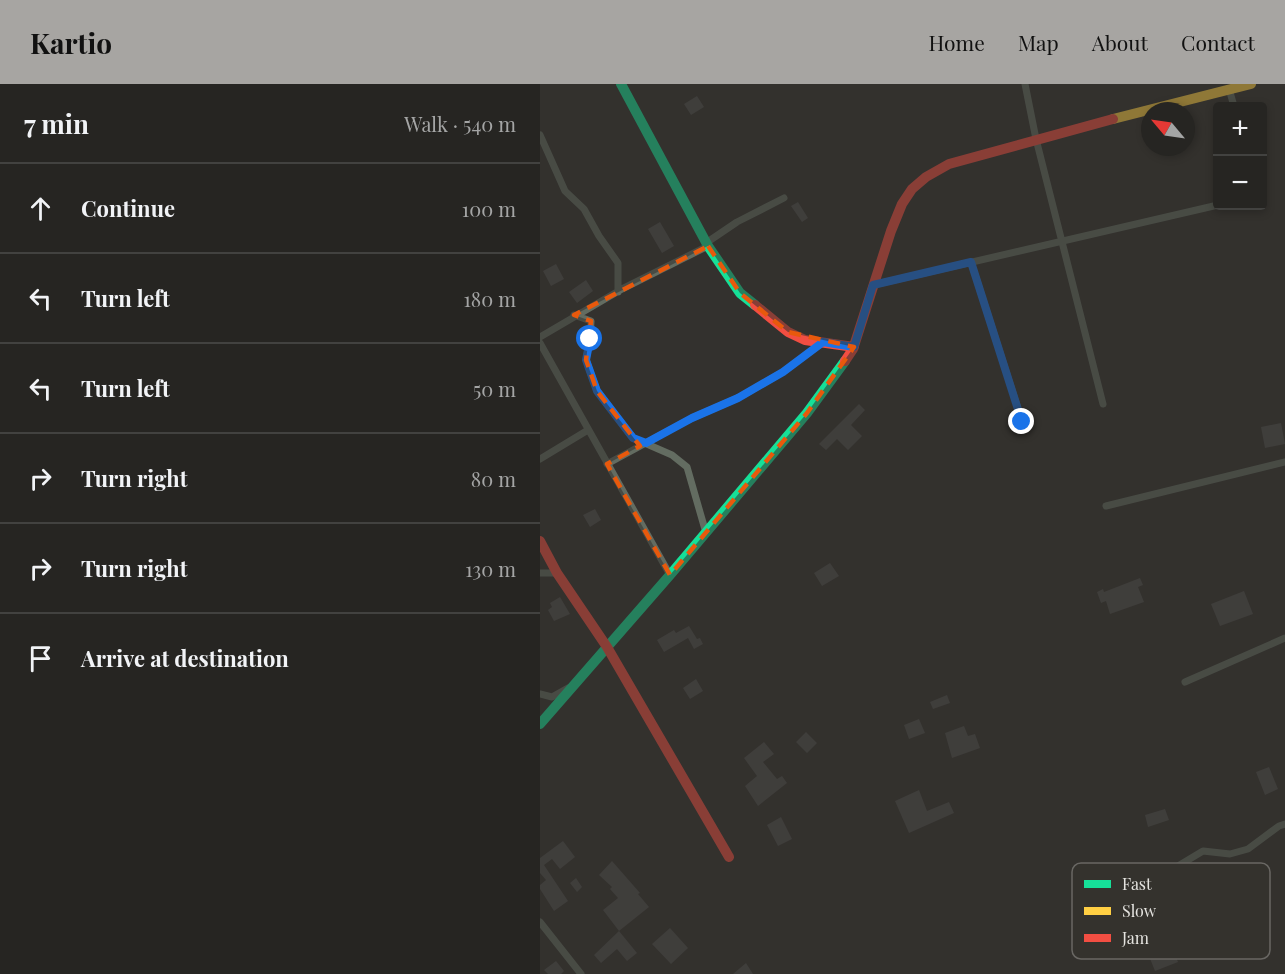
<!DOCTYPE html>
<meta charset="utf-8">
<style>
body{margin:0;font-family:"Playfair Display",serif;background:#2e2d2a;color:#f1f3f6}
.controls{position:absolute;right:18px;top:18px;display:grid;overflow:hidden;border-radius:6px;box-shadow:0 3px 9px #0003}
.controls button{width:54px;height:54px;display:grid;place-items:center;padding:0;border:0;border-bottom:2px solid #424240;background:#262522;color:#f1f3f6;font:30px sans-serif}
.compass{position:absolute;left:601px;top:18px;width:54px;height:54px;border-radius:50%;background:#262522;box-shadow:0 3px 9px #0003;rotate:299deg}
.stop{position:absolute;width:18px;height:18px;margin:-14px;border:4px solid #1a73e8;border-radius:50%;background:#fff}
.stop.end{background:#1a73e8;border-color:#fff;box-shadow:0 2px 6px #0008}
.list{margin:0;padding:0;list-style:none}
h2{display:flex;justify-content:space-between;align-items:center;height:78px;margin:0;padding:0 24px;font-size:26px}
h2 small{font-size:20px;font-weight:400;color:#a4a5a5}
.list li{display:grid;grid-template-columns:39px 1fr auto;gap:18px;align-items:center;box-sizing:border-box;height:90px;padding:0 24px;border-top:2px solid #424240}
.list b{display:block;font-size:22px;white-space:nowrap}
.list em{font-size:20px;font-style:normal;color:#a4a5a5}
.icon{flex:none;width:33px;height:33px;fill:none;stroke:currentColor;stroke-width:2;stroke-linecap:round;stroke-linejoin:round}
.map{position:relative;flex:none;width:745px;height:890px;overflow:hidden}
header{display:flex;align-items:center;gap:36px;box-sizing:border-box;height:84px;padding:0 30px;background:#a7a5a2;color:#111}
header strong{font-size:28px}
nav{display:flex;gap:33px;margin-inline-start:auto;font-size:21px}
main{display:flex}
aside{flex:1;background:#262522}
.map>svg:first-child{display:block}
.building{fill:#4f4e4c}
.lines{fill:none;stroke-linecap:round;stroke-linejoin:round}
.street{stroke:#636c61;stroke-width:7}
.fast{stroke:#16e098;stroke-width:10}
.slow{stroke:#ffcf43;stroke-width:10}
.jam{stroke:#f24e42;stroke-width:10}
.route{stroke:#1a73e8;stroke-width:8}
.marked{fill:none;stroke:#e8590c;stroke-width:4.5;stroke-dasharray:12 8;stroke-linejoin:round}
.key{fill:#34322d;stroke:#696763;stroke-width:1.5}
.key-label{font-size:16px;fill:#e5e4e0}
</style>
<header>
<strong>Kartio</strong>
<nav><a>Home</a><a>Map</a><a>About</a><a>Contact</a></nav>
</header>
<main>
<aside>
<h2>7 min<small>Walk · 540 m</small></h2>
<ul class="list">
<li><svg class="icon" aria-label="ahead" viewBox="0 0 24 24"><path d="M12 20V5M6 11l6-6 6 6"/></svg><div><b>Continue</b></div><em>100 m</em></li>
<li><svg class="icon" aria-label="left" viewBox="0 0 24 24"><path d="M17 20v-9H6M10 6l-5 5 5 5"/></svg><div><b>Turn left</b></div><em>180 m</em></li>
<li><svg class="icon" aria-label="left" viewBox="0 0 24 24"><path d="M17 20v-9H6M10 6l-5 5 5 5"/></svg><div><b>Turn left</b></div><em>50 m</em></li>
<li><svg class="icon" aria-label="right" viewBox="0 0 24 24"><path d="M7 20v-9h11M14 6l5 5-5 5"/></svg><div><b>Turn right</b></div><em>80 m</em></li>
<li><svg class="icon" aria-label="right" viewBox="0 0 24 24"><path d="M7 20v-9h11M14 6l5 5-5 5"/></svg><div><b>Turn right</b></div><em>130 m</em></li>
<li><svg class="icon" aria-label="arrive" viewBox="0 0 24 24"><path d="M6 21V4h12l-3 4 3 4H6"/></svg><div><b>Arrive at destination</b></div></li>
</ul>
</aside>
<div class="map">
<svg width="745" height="890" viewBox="0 0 745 890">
<rect width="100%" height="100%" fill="#33312e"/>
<path class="building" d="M157,12L164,23L151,31L144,20Z
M258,118L268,134L262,138L251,122Z
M120,138L134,162L122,169L108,145Z
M16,180L24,195L11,202L3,187Z
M46,196L53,207L37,219L29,208Z
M319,320L325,326L311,341L322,352L308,366L297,355L286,366L279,360Z
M741,339L745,360L725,364L721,343Z
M55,425L61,436L50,443L43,431Z
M290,479L299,492L282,502L274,489Z
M600,494L603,501L598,503L604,518L570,530L566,517L561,519L557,508L563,505L564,508Z
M704,507L713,530L680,542L671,520Z
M20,513L30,530L14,537L8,526L12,523L10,519Z
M149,542L157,555L160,554L163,560L154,565L148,554L124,568L117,556L134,546L136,549Z
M156,595L163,607L150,615L143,604Z
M407,611L410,619L393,625L390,618Z
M379,635L385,649L369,655L364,641Z
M424,642L428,652L435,650L440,664L412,674L405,649Z
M266,648L277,659L267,669L256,658Z
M224,658L234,670L223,678L237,695L242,692L247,699L218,722L205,702L217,692L204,674Z
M729,683L738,705L725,711L716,688Z
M379,706L387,727L409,718L414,729L369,749L355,717Z
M625,725L629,736L608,743L605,731Z
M241,733L252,755L238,762L227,741Z
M23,757L35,773L20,785L12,775L4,781L28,817L14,827L0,805V801L6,796L0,789V774Z
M72,777L100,809L98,810L109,823L79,847L63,826L78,814L70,805L72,803L59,791Z
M36,794L42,803L37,808L30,799Z
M624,843L638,878L615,887L601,852Z
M130,844L148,864L131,880L112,860Z
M79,847L97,869L87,877L77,865L61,879L54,871Z
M16,877L24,887L21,890H8L4,886Z
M206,879L213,890H193Z"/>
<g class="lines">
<path class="street" d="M485,0L496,55L563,320
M689,5L694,22
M0,51L25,107L44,125L59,152L78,179V208
M166,159L197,138L244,114
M431,178L482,337
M333,201L678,121
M34,231L51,237L50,255L46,276L57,307L93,354L132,371L147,383L166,449
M0,253L82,205L168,162
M0,259L130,491
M0,375L48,346
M67,380L152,334L198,314L243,288L283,258
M566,422L745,378
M0,489H17
M645,598L745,554
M0,610L12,613L28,604
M588,812L663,767L690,770L708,765L739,742L745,740
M0,838L41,890"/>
<path class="fast" d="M81,0L168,162L200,209L215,221
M0,640L130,491L267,329L305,277"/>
<path class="slow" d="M573,35L711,0"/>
<path class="jam" d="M215,221L248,248L265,256L314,263
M305,277L313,265L351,147L362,120L372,105L386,93L409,80L573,35
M0,457L17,489L67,563L189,773"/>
</g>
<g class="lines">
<path class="route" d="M50,255L46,276L57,307L93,354L106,359L152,334L198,314L243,288L283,258L314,263L333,201L431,178L482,338"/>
</g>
<path d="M0 0H745V890H0ZM168,162L200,209L248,248L314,263L267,329L130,491L67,380L100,362L57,307L46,276L51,237L34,231Z" fill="#33312e" fill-opacity=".55" fill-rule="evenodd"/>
<path class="marked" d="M168,162L200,209L248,248L314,263L267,329L130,491L67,380L100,362L57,307L46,276L51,237L34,231Z"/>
<rect x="532" y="779" width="198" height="96" rx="9" class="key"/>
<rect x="544" y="796" width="27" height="8" fill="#16e098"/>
<rect x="544" y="823" width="27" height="8" fill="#ffcf43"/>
<rect x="544" y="850" width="27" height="8" fill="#f24e42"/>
<g class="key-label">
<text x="582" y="806">Fast</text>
<text x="582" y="833">Slow</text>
<text x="582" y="860">Jam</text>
</g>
</svg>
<div class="controls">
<button>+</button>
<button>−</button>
</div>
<svg class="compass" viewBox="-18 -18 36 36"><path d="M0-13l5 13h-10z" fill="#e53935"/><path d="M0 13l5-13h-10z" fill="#a4a5a5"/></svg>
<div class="stop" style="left:50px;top:255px"></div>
<div class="stop end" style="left:482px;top:338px"></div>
</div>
</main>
